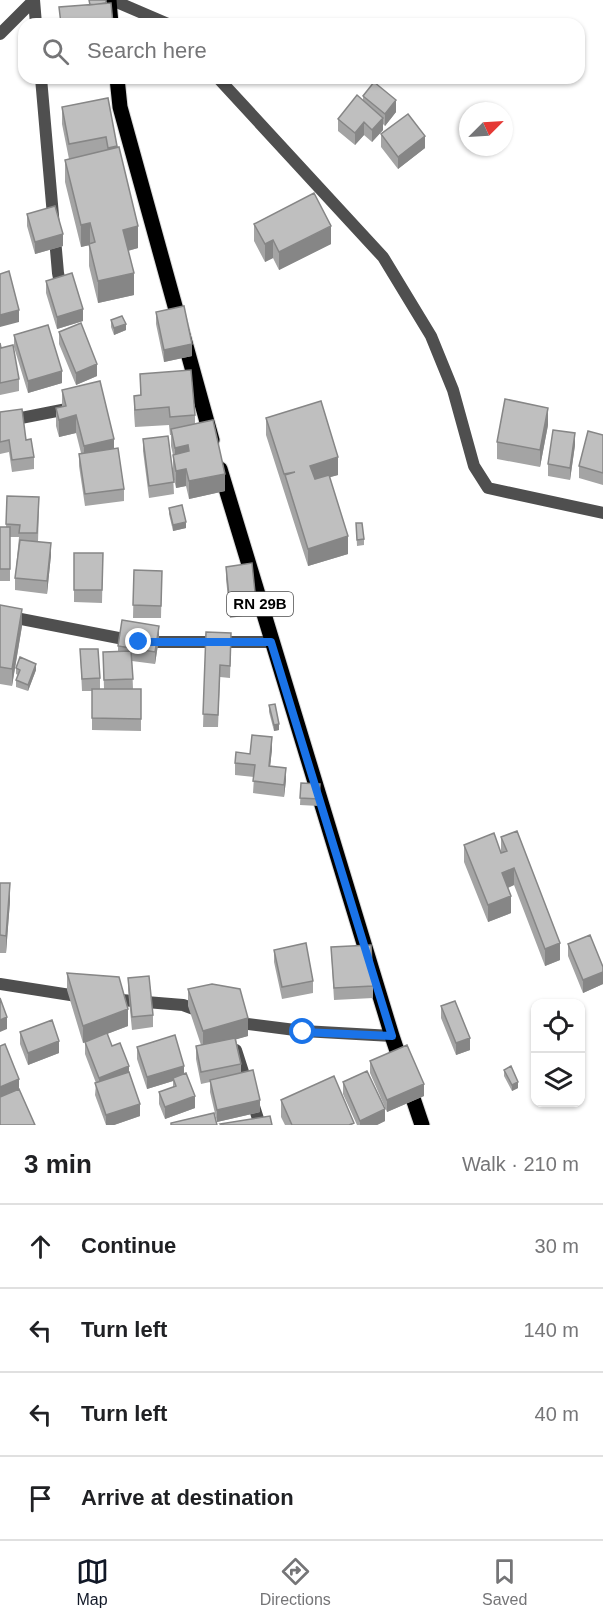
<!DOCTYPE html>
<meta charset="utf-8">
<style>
body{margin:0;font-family:Helvetica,sans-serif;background:#f2f2f2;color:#202124}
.controls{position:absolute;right:18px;bottom:18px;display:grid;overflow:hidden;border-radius:12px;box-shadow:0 2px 4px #0004}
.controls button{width:54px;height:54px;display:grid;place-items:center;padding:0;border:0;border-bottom:2px solid #e0e0e0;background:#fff;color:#202124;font:30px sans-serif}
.compass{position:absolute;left:459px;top:102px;width:54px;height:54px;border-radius:50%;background:#fff;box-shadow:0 2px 4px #0004;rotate:66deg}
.stop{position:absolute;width:18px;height:18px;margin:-14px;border:4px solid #1a73e8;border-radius:50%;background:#fff}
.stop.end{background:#1a73e8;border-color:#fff;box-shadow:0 2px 6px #0008}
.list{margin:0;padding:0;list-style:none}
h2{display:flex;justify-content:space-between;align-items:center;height:78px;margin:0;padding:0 24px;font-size:26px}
h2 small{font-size:20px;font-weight:400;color:#757577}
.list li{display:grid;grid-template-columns:39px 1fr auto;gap:18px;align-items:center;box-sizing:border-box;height:84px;padding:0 24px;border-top:2px solid #e0e0e0}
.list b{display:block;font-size:22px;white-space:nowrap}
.list em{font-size:20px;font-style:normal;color:#757577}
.icon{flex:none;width:33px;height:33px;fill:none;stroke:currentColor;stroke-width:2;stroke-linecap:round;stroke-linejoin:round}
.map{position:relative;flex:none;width:603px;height:1125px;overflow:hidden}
.search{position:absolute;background:#fff;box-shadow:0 2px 4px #0004;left:18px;right:18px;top:18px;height:66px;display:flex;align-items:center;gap:15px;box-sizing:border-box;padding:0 21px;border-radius:18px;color:#757577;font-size:22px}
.sheet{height:414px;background:#fff}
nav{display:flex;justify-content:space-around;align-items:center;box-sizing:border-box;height:84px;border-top:2px solid #e0e0e0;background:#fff;font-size:16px;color:#757577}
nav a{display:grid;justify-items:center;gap:3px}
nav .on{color:#111827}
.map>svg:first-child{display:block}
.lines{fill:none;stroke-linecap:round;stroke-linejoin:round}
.primary-casing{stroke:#dbdbdb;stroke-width:17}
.street{stroke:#4f4f4f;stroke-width:12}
.primary{stroke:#000;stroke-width:15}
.wall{fill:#a4a4a4}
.shaded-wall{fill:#868686}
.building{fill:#bfbfbf;stroke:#868686;stroke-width:1.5}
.route{stroke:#1a73e8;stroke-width:8}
.labels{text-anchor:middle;stroke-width:5;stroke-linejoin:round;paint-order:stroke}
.shield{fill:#fff;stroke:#4c4c4c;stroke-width:1.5}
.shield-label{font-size:15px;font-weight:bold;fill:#000}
</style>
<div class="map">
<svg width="603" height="1125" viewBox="0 0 603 1125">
<rect width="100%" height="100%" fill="#fff"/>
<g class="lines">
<defs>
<path id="primary" d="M109,0L111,24
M117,78L120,107L212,440
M220,469L392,1036L422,1125"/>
</defs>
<use href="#primary" class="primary-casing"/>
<path class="street" d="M34,0L36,24
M112,0L168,24
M0,34L34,0
M41,78L58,273L62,293
M218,78L383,257L431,336L453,390L474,466L488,488L603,513
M0,422L72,408
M0,615L139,642H271
M0,984L83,997
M109,999L183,1005L202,1012
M232,1022L303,1031L392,1036
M236,1050L260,1125"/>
<use href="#primary" class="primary"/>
</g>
<path class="wall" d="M363,96L396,112L385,126L383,124V130L372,142L364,135L355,145L338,131V119L363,100Z
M108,98L117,148L138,248L128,251L134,295L98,303L89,266V245L81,247L65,182V160L69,159L62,124V107Z
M381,134L425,148L398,169L381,147Z
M27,214L63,246L35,254L27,226Z
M254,224L331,244L279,270L273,258L265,262L254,241Z
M46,281L83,321L57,329L46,293Z
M156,312L192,356L164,362L156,324Z
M111,320L126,330L114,335L111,327Z
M59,332L97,376L76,385L59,344Z
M14,335L62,383L28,393L14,347Z
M0,343L1,348L19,379V391L0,395Z
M140,374L195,415V424L225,491L189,499L186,486L176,488L173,475L174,494L149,498L143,451V439L173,471V455L171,446V435H170L169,425L135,427L134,413V396L140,395Z
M62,390L114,449L124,489V501L85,506L79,466V454L81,453L76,433L59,437L56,426V408L62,407Z
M0,412L26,440L34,457V469L12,472L9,452L0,454Z
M266,418L338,475L329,477L348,554L308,566L266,435Z
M548,425L540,467L497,459V442Z
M603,435V485L579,478V466Z
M575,445L570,480L548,476V464Z
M7,496L39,509L38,542L51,555L47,594L15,590V578L19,537H10V581H0V527H6Z
M169,508L186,528L173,531L169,514Z
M356,523L364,539V545L357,546Z
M74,553H103L102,603L74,602Z
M226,567L256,602V614L230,618L226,579Z
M134,570L162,571L161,618H133Z
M0,605L22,626L12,686L0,684Z
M206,632L231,645L230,678L220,677L218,727H203Z
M159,638L155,664L132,661L133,689H141V731L92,730V691H82L80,649L100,678V689H104L103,652H118V646Z
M16,668L36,670L28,691L16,687V680L18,675L16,674Z
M269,705L279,730L274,731L269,712Z
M272,749L270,766L286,780L284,797L253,793L254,777L235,775V763L250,754Z
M301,783L320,784L319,806L300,805Z
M501,837L560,960L545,966L514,885L508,888L511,913L488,922L464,862V845L501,853Z
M0,883L10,901L6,953H0Z
M568,944L603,967V984L583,993L568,956Z
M331,947L373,986V998L334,1000Z
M274,950L313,981V993L282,999L274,962Z
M67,973L128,1026L107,1034L112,1046L129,1072L140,1116L114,1125H106L95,1095L96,1083L85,1054V1042L83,1043L67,990Z
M128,978L153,1015V1027L132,1030L128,990Z
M188,989L248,1036L236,1039L241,1064V1072L260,1112L217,1122L210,1092V1082L201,1084L196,1059V1046L201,1045L188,1006Z
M441,1006L470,1050L456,1055L441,1018Z
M20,1032L59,1053L28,1065L20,1044Z
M137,1047L184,1073L195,1108L165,1119L159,1104V1092L173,1087V1081L147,1089L137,1059Z
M370,1061L424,1096L387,1112L370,1073Z
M504,1070L518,1088L512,1091L504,1076Z
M343,1082L385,1121L377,1125H357L343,1094Z
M281,1100L354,1125H285L281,1117Z"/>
<path class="shaded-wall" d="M396,100V112L385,126V114Z
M383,118V130L372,142V130Z
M364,122V135L355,145V133Z
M425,136V148L398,169V157Z
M90,223V245L81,247V225Z
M138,226V248L123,252V230Z
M331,226V244L279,270V252Z
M63,234V246L35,254V242Z
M273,240V258L265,262V244Z
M134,273V295L98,303V281Z
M83,309V321L57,329V317Z
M19,310V322L0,327V315Z
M126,324V330L114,335V328Z
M192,344V356L164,362V350Z
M97,364V376L76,385V373Z
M62,371V383L28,393V381Z
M548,408V425L540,467V450Z
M76,415V433L59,437V420Z
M575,433V445L570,480V468Z
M114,439V456L84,464V446Z
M188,445V463L175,465V448Z
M338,457V475L310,483V466Z
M186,469V486L176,488V471Z
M225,474V491L189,499V481Z
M186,522V528L173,531V525Z
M348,536V554L308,566V549Z
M51,543V555L47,594V581Z
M22,609V626L12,686V669Z
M159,626V638L155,664V652Z
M36,664V670L28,691V685Z
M279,724V730L274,731V725Z
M272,737V749L269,778V766Z
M286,768V780L284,797V785Z
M514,868V885L502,890V873Z
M10,883V901L6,953V936Z
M511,896V913L488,922V905Z
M560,943V960L545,966V949Z
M603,972V984L583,993V980Z
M128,1009V1026L83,1043V1026Z
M7,1017V1029L0,1032V1020Z
M248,1018V1036L203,1049V1031Z
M470,1038V1050L456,1055V1043Z
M59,1041V1053L28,1065V1053Z
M129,1066V1078L99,1090V1078Z
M184,1066V1078H173V1081L147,1089V1077Z
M19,1079V1091L0,1099V1087Z
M518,1082V1088L512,1091V1085Z
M424,1084V1096L387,1112V1100Z
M195,1096V1108L165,1119V1107Z
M260,1100V1112L217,1122V1110Z
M140,1104V1116L114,1125H106V1115Z
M385,1109V1121L377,1125H360V1121Z"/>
<path class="building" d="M89,0H106V3L90,5Z
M111,3L113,24H61L59,7Z
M374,82L396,100L385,114L363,96Z
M357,95L383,118L372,130L364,122L355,133L338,119Z
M108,98L117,146L108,148L106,137L69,144L62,107Z
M408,114L425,136L398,157L381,134Z
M119,147L138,226L123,230L134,273L98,281L89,244L95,242L90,223L81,225L65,160Z
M314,193L331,226L279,252L273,240L265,244L254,224Z
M55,206L63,234L35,242L27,214Z
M9,271L19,310L0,315V274Z
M72,273L83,309L57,317L46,281Z
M184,306L192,344L164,350L156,312Z
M122,316L126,324L114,328L111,320Z
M81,323L97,364L76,373L59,332Z
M48,325L62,371L28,381L14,335Z
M0,343L1,348L13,345L19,379L0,383Z
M191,370L195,415L170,417L169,407L135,410L134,396L141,395L140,374Z
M100,381L114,439L84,446L76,415L59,420L56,408L66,406L62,390Z
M505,399L548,408L540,450L497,442Z
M321,401L338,457L310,466L315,479L329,475L348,536L308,549L285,475L295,472L284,474L266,418Z
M22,409L26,440L31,439L34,457L12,460L9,440L0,442V412Z
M213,420L225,474L189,481L186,469L176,471L173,455L189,451L188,445L175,448L171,429Z
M553,430L575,433L570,468L548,464Z
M588,431L603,435V473L579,466Z
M168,436L174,482L149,486L143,439Z
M118,448L124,489L85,494L79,454Z
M7,496L39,497L37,533H19L20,525L6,524Z
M182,505L186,522L173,525L169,508Z
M356,523H362L364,539L357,540Z
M0,527H10V569H0Z
M20,540L51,543L47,581L15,578Z
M74,553H103L102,590H74Z
M252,563L256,602L230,606L226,567Z
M134,570L162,571L161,606L133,605Z
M0,605L22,609L12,669L0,667Z
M122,620L159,626L155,652L118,646Z
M206,632L231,633L230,666L220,665L218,715L203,714Z
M80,649H98L100,678L82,679Z
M131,651L133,679L104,680L103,652Z
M20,657L36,664L28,685L16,680L20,670L16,668Z
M92,689H141V719L92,718Z
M275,704L279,724L274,725L269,705Z
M252,735L272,737L269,766L286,768L284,785L253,781L255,765L235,763L236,752L250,754Z
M301,783L320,784L319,799L300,798Z
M517,831L560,943L545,949L514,868L502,873L511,896L488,905L464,845L494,833L501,853L507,851L501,837Z
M0,883H10L6,936L0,935Z
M590,935L603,967V972L583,980L568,944Z
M306,943L313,981L282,987L274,950Z
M371,945L373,986L334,988L331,947Z
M67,973L119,977L128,1009L83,1026Z
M149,976L153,1015L132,1017L128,978Z
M212,984L240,989L248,1018L203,1031L188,989Z
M0,998L7,1017L0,1020Z
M455,1001L470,1038L456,1043L441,1006Z
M52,1020L59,1041L28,1053L20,1032Z
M107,1033L112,1046L120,1043L129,1066L99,1078L85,1042Z
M175,1035L184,1066L147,1077L137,1047Z
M235,1038L241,1064L201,1072L196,1046Z
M5,1044L19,1079L0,1087V1046Z
M407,1045L424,1084L387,1100L370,1061Z
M511,1066L518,1082L512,1085L504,1070Z
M253,1070L260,1100L217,1110L210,1080Z
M367,1071L385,1109L360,1121L343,1082Z
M129,1072L140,1104L106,1115L95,1083Z
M186,1073L195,1096L165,1107L159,1092L176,1086L173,1078Z
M334,1076L354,1123L349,1125H292L281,1100Z
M19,1089L35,1125H0V1097Z
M214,1113L217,1125H171V1123Z
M270,1116L272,1125H221L220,1124Z"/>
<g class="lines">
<path class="route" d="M139,642H271L392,1036L303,1032"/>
</g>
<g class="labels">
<rect class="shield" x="227" y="592" width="66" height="24" rx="4.5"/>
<g class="shield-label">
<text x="260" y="609">RN 29B</text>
</g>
</g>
</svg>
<div class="controls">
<button><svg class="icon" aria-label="locate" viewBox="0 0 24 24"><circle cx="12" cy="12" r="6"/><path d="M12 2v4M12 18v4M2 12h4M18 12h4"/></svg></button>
<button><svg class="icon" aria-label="layers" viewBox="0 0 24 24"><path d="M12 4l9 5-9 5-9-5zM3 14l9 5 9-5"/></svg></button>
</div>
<svg class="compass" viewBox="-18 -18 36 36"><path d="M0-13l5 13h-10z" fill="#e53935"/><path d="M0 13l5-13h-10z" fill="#757577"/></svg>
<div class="stop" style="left:303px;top:1032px"></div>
<div class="stop end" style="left:139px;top:642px"></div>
<div class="search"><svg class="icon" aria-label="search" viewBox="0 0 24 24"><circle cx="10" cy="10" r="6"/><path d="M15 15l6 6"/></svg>Search here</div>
</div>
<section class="sheet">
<h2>3 min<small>Walk · 210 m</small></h2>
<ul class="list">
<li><svg class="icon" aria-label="ahead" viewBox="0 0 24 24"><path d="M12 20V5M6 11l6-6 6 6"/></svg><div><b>Continue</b></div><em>30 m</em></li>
<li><svg class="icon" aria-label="left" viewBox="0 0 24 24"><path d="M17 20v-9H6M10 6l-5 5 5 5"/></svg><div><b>Turn left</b></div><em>140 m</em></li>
<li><svg class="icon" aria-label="left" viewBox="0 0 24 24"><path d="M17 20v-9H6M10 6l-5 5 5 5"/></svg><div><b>Turn left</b></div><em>40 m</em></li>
<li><svg class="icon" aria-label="arrive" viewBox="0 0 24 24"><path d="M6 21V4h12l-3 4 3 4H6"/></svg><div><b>Arrive at destination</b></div></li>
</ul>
</section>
<nav>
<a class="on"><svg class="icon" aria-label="map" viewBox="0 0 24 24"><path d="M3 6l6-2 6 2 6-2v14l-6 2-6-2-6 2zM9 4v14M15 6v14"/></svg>Map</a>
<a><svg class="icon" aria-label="directions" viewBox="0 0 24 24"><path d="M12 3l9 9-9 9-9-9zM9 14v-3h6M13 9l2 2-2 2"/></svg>Directions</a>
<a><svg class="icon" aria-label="saved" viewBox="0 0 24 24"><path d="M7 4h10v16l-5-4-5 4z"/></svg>Saved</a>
</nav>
